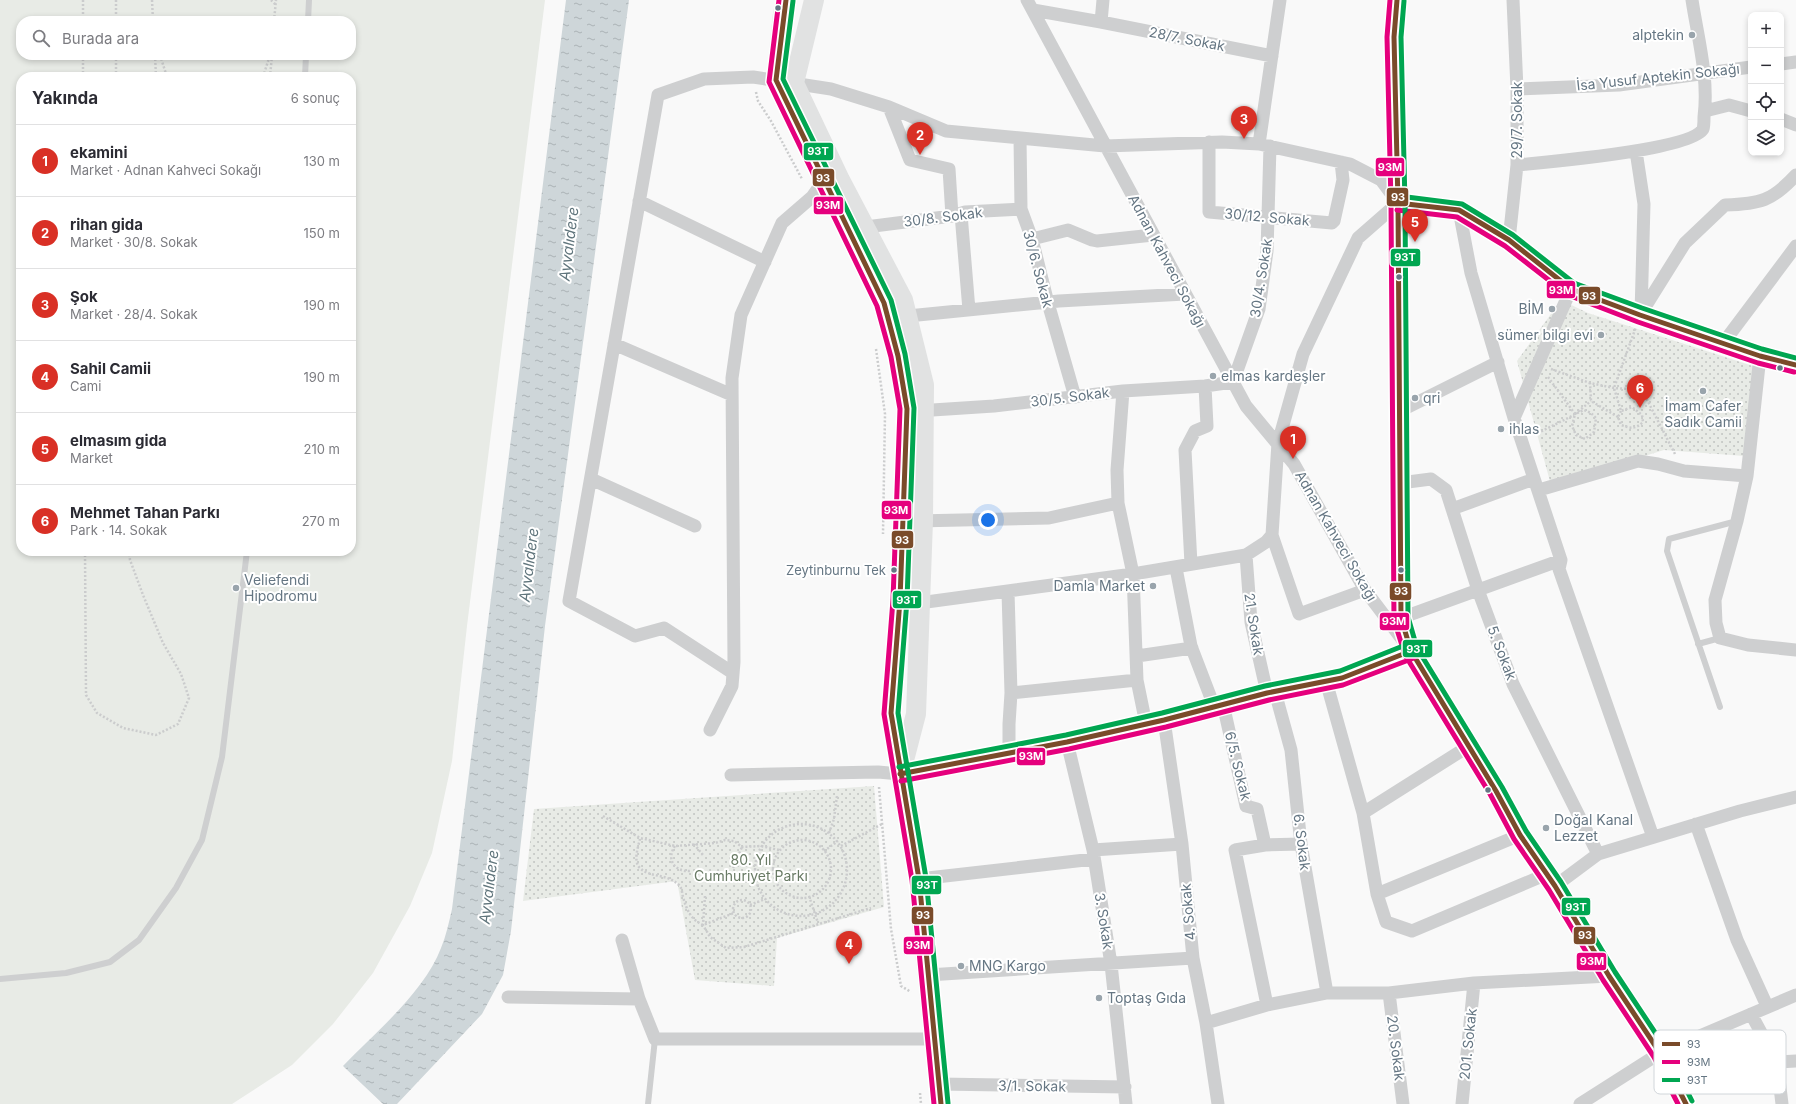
<!DOCTYPE html>
<html lang="tr">
<meta charset="utf-8">
<style>
body{margin:0;font-family:Inter,sans-serif;background:#f7f7f7;color:#2b2b33}
.controls{position:absolute;right:12px;top:12px;display:grid;overflow:hidden;border-radius:8px;box-shadow:0 2px 6px #0003}
.controls button{width:36px;height:36px;display:grid;place-items:center;padding:0;border:0;border-bottom:1px solid #e1e1e2;background:#fff;color:#2b2b33;font:20px sans-serif}
.you{position:absolute;left:988px;top:520px;width:14px;height:14px;margin:-10px;border:3px solid #fff;border-radius:50%;background:#1a73e8;box-shadow:0 0 0 6px #1a73e833}
.badge{display:grid;place-items:center;width:26px;height:26px;border-radius:50%;background:#d93025;color:#fff;font-size:13px;font-weight:700}
.pin{position:absolute;translate:-50% -33px;filter:drop-shadow(0 1px 2px #0008)}
.pin::after{content:'';position:absolute;top:21px;width:14px;height:12px;background:inherit;clip-path:polygon(0 0,100% 0,50% 100%)}
.list{margin:0;padding:0;list-style:none}
h2{display:flex;justify-content:space-between;align-items:center;height:52px;margin:0;padding:0 16px;font-size:17px}
h2 small{font-size:13px;font-weight:400;color:#7c7c81}
.list li{display:grid;grid-template-columns:26px 1fr auto;gap:12px;align-items:center;box-sizing:border-box;height:72px;padding:0 16px;border-top:1px solid #e1e1e2}
.list b{display:block;font-size:15px;white-space:nowrap}
.list p{margin:0;font-size:13px;white-space:nowrap;color:#7c7c81}
.list em{font-size:13px;font-style:normal;color:#7c7c81}
.icon{flex:none;width:22px;height:22px;fill:none;stroke:currentColor;stroke-width:2;stroke-linecap:round;stroke-linejoin:round}
.map{position:relative;flex:none;width:1796px;height:1104px;overflow:hidden}
.search{position:absolute;background:#fff;box-shadow:0 2px 6px #0003;left:16px;top:16px;width:340px;height:44px;display:flex;align-items:center;gap:10px;box-sizing:border-box;padding:0 14px;border-radius:16px;color:#7c7c81;font-size:15px}
.panel{position:absolute;background:#fff;box-shadow:0 2px 6px #0003;left:16px;top:72px;width:340px;height:484px;border-radius:16px}
.map>svg:first-child{display:block}
.green{fill:#e8ebe6;fill-rule:evenodd}
.park{fill:url(#park-dots)}
.water{fill:url(#water-ripples)}
.lines{fill:none;stroke-linecap:round;stroke-linejoin:round}
.path{stroke:#cbcccd;stroke-width:2.5;stroke-dasharray:2 2;stroke-linecap:butt}
.service{stroke:#cecfd0;stroke-width:6}
.minor{stroke:#cecfd0;stroke-width:13}
.primary{stroke:#e1e2e2;stroke-width:20}
.bus-1-casing{stroke:#fff;stroke-width:8}
.bus-2-casing{stroke:#fff;stroke-width:8}
.bus-3-casing{stroke:#fff;stroke-width:8}
.bus-1{stroke:#7a4b2a;stroke-width:5}
.bus-2{stroke:#e5007d;stroke-width:5}
.bus-3{stroke:#00a651;stroke-width:5}
.bus-dot{fill:#657683;stroke:#fff;stroke-width:1.5}
.poi-dot{fill:#99a4ac;stroke:#fff;stroke-width:1.5}
.labels{text-anchor:middle;stroke-width:4;stroke-linejoin:round;paint-order:stroke}
.bus-label{font-size:13px;fill:#657683;stroke:#fff;text-anchor:end}
.poi-label{font-size:14px;fill:#657683;stroke:#fff;text-anchor:start}
.street-label{font-size:14px;fill:#657683;stroke:#fff}
.park-label{font-size:14px;fill:#687a64;stroke:#fff}
.water-label{font-size:15px;font-style:italic;fill:#60757c;stroke:#fff}
.key{fill:#fff;stroke:#d1d6da;stroke-width:1}
.key-label{font-size:11px;fill:#657683}
.line-badge{stroke:#fff;stroke-width:1.5}
.badge-label{font-size:11px;text-anchor:middle;font-weight:bold;fill:#fff}
</style>
<div class="map">
<svg width="1796" height="1104" viewBox="0 0 1796 1104">
<defs>
<pattern id="park-dots" width="8" height="8" patternUnits="userSpaceOnUse"><rect width="8" height="8" fill="#e8ebe6"/><path d="M2 2h.1M6 6h.1" fill="none" stroke="#c0c3c0" stroke-width="1.8" stroke-linecap="round"/></pattern>
<pattern id="water-ripples" width="26" height="14" patternUnits="userSpaceOnUse"><rect width="26" height="14" fill="#ced6d9"/><path d="M2 4q2-2 4 0t4 0M15 11q2-2 4 0t4 0" fill="none" stroke="#abb2b5"/></pattern>
</defs>
<rect width="100%" height="100%" fill="#f9f9f9"/>
<path class="green" d="M0,0H545L467,626L452,761L432,853L410,906L373,973L333,1024L292,1065L232,1104H0ZM21,21H351V55H21ZM21,77H351V551H21Z"/>
<path class="park" d="M1561,300L1588,313L1756,367L1744,456L1664,450L1551,485L1517,361Z
M874,786L884,907L777,938L774,986L695,980L677,881L523,901L534,809Z"/>
<path class="water" d="M566,0H629L545,626L511,931L503,975L482,1014L397,1104H383L343,1066C375,1033 425,991 441,948C446,936 449,922 452,909Z"/>
<g class="lines">
<path class="path" d="M83,0V21
M116,0V21
M152,0L153,21
M271,0L275,4
M274,21L276,0
M83,55V77
M116,55V77
M155,55L156,77
M160,55L167,77
M263,77L270,55
M270,77L272,55
M756,92L758,101L771,121L802,179
M876,349L885,414L883,534
M1551,369L1590,383
M1548,377L1575,414L1584,410L1591,413L1596,418L1594,432L1585,439L1576,435L1572,426L1575,414L1591,401
M1621,411L1618,417L1621,425C1630,428 1635,430 1643,422L1642,415L1632,407L1621,411L1614,388L1636,327
M1618,417L1591,401L1590,383L1614,388L1642,390L1675,454
M1534,435L1574,415
M85,551L86,695L97,713L123,728L156,735L178,724L189,698L181,674L163,643L143,595L130,560L129,551
M879,787L891,929L901,986L911,992
M603,816L640,838L675,846L715,843L725,840L734,841L742,847L761,846L779,850
M755 870a46 46 0 1 1 92 0a46 46 0 1 1-92 0Z
M829,833L834,819L837,796
M640,839C638,847 633,862 640,868C650,878 666,873 679,885C682,888 682,893 683,897C687,910 690,919 703,925L734,913
M773 869a29 29 0 1 1 58 0a29 29 0 1 1-58 0Z
M694,844L703,855
M675,846C666,859 674,872 690,871
M841,846L882,824
M824,851L838,841
M733,868L742,847
M705,896L703,925L710,937L726,948L744,947L871,908
M809,896L818,923
M733 909a9 9 0 1 1 18 0a9 9 0 1 1-18 0Z
M750,905L765,899
M920,1093L921,1104"/>
<path class="service" d="M308,21L309,0
M305,77L306,55
M1698,644L1720,638
M1720,707L1667,551L1669,539L1737,521
M0,979L66,973L110,962L139,940L176,888L202,840L222,757L247,551
M648,1104L655,1039"/>
<path class="minor" d="M1027,0L1246,406L1294,464L1365,590L1411,651L1496,791L1520,835L1555,886L1609,976L1660,1053L1686,1104
M1397,0L1394,37L1398,203L1401,618L1409,643
M1033,10L1101,22L1103,0
M1101,22L1272,56
M1781,64L1796,62
M1517,89L1619,85L1751,67
M889,107L910,160L949,169L952,216
M1705,111L1729,105L1751,111
M1781,119L1796,125
M1020,138L1021,209L1032,239L1048,303L1075,397
M1209,142V212L1332,223L1334,221L1343,180L1341,162
M1259,144L1280,0
M1636,151L1644,204L1641,314
M1517,165C1546,162 1691,150 1703,129C1704,126 1704,120 1704,117C1709,78 1698,39 1692,0
M639,201L765,262
M1398,203L1459,210L1509,240L1571,289L1640,315L1760,356L1796,365
M1459,210L1471,273L1514,418L1561,560L1559,569L1653,837
M961,214L969,310
M866,227L952,216L965,212L1021,209
M1032,239L1068,230L1092,240L1097,241L1153,235
M1509,240L1517,165V89L1513,0
M1640,315L1685,243L1725,205C1760,204 1772,201 1796,175
M908,316L1059,301L1185,294
M1724,342L1796,246
M614,344L732,395
M1760,356L1747,476L1737,521L1715,600L1716,623L1720,638L1748,645L1796,650
M917,411L994,406L1123,391L1205,386L1233,382L1259,309L1267,251L1270,146
M1400,411L1498,362
M1514,418L1571,289
M591,479L695,526
M1400,483L1431,479L1446,490L1478,590L1513,684L1598,854
M1539,490L1638,461L1658,464L1684,471L1747,476
M1452,509L1534,479
M916,521L1049,518L1118,503
M1272,535L1299,614L1365,590
M1246,555L1251,622L1267,693
M1191,564L1185,450L1195,431L1207,426L1205,386
M1176,568L1191,646L1214,706
M1008,592L1011,693L1009,724V752
M919,603L1133,574L1246,555L1266,542L1272,535L1278,443L1303,354L1358,238L1398,203
M1401,618L1561,560
M1137,656L1192,648
M733,673L664,628L635,636L569,601L658,95L704,79L753,77L831,89L889,107L946,131L1105,146L1222,142L1259,144L1350,164L1381,180L1398,203
M1137,680L1146,724
M1326,681L1363,813L1377,894L1386,922L1412,931L1547,874
M1275,692L1291,750L1301,844L1327,993
M1011,693L1137,680L1133,574L1118,503L1117,470L1123,391
M1223,704L1246,806L1257,809L1265,845
M1164,720L1182,844L1193,958L1206,1023L1218,1104
M710,730L732,686L734,662L732,378L741,315L782,223L812,197L824,180
M1067,742L1093,850L1111,964L1126,1104
M731,775L878,772L900,774L1067,742L1164,720L1267,693L1342,678L1411,651
M1363,813L1469,746
M1696,824L1737,940L1767,1006
M1093,850L1182,844
M919,879L1094,859
M1555,886L1598,854L1740,811L1796,797
M1377,894L1520,835
M622,940L639,999
M928,975L1193,958
M1389,993L1403,1104
M508,997L639,999L655,1039H934
M1267,1005L1235,850L1265,845L1301,844
M1751,1014L1777,1062L1782,1104
M1206,1023L1267,1005L1327,993H1389L1474,983L1609,976
M1777,1062L1796,1061
M939,1084L1125,1087
M1462,1104L1474,983
M1580,1104L1660,1053L1796,995"/>
<path class="primary" d="M786,0L783,14L776,80L884,303C895,338 902,373 907,409L900,600L891,713L919,879L923,932L941,1104
M814,0L794,83L840,180L903,300L924,385L923,521L916,714L903,764"/>
<defs>
<path id="bus-1" d="M786,0L776,80L884,303L898,356L907,409L900,600L891,713L919,879L941,1104
M1397,0L1394,37L1398,203L1401,618L1411,651L1496,791L1520,835L1555,886L1609,976L1660,1053L1686,1104
M1398,203L1459,210L1509,240L1571,289L1640,315L1760,356L1796,365
M900,774L1067,742L1164,720L1267,693L1342,678L1411,651"/>
<path id="bus-2" d="M779,0L769,82L877,306L891,357L900,409L893,600L884,714L912,880L934,1104
M1390,0L1387,37L1391,203L1394,620L1405,655L1490,794L1514,839L1549,890L1603,980L1654,1057L1678,1104
M1397,210L1457,217L1505,246L1568,295L1638,322L1758,363L1794,372
M901,781L1069,749L1166,727L1269,700L1343,685L1414,658"/>
<path id="bus-3" d="M793,1L783,79L891,300L905,354L914,408L907,600L898,713L926,878L948,1103
M1404,1L1401,37L1405,203L1408,617L1417,648L1502,787L1526,831L1561,882L1615,972L1666,1049L1692,1101
M1399,196L1462,204L1513,235L1574,283L1642,308L1762,349L1796,358
M899,767L1066,735L1162,713L1265,686L1340,671L1408,644"/>
</defs>
<use href="#bus-1" class="bus-1-casing"/>
<use href="#bus-2" class="bus-2-casing"/>
<use href="#bus-3" class="bus-3-casing"/>
<use href="#bus-1" class="bus-1"/>
<use href="#bus-2" class="bus-2"/>
<use href="#bus-3" class="bus-3"/>
</g>
<g class="bus-dot">
<circle cx="778" cy="8" r="3.5"/>
<circle cx="1399" cy="277" r="3.5"/>
<circle cx="1780" cy="368" r="3.5"/>
<circle cx="894" cy="570" r="3.5"/>
<circle cx="1401" cy="570" r="3.5"/>
<circle cx="1488" cy="790" r="3.5"/>
</g>
<g class="poi-dot">
<circle cx="1692" cy="35" r="4"/>
<circle cx="1552" cy="309" r="4"/>
<circle cx="1601" cy="335" r="4"/>
<circle cx="1213" cy="376" r="4"/>
<circle cx="1703" cy="391" r="4"/>
<circle cx="1415" cy="398" r="4"/>
<circle cx="1501" cy="429" r="4"/>
<circle cx="1153" cy="586" r="4"/>
<circle cx="236" cy="588" r="4"/>
<circle cx="1546" cy="828" r="4"/>
<circle cx="961" cy="966" r="4"/>
<circle cx="1099" cy="998" r="4"/>
</g>
<g class="labels">
<g class="bus-label">
<text x="886" y="575">Zeytinburnu Tek</text>
</g>
<g class="poi-label">
<text x="1684" y="40" text-anchor="end">alptekin</text>
<text x="1544" y="314" text-anchor="end">BİM</text>
<text x="1593" y="340" text-anchor="end">sümer bilgi evi</text>
<text x="1221" y="381">elmas kardeşler</text>
<text x="1423" y="403">qri</text>
<text x="1703" y="411" text-anchor="middle">İmam Cafer<tspan x="1703" dy="16">Sadık Camii</tspan></text>
<text x="1509" y="434">ihlas</text>
<text x="244" y="585">Veliefendi<tspan x="244" dy="16">Hipodromu</tspan></text>
<text x="1145" y="591" text-anchor="end">Damla Market</text>
<text x="1554" y="825">Doğal Kanal<tspan x="1554" dy="16">Lezzet</tspan></text>
<text x="969" y="971">MNG Kargo</text>
<text x="1107" y="1003">Toptaş Gıda</text>
</g>
<g class="street-label">
<text transform="translate(1187 39) rotate(11)" y="5">28/7. Sokak</text>
<text transform="translate(1658 77) rotate(-6)" y="5">İsa Yusuf Aptekin Sokağı</text>
<text transform="translate(1517 120) rotate(-90)" y="5">29/7. Sokak</text>
<text transform="translate(943 217) rotate(-7)" y="5">30/8. Sokak</text>
<text transform="translate(1267 217) rotate(5)" y="5">30/12. Sokak</text>
<text transform="translate(1167 261) rotate(62)" y="5">Adnan Kahveci Sokağı</text>
<text transform="translate(1038 269) rotate(75)" y="5">30/6. Sokak</text>
<text transform="translate(1261 278) rotate(-81)" y="5">30/4. Sokak</text>
<text transform="translate(1070 397) rotate(-7)" y="5">30/5. Sokak</text>
<text transform="translate(1336 536) rotate(60)" y="5">Adnan Kahveci Sokağı</text>
<text transform="translate(1254 624) rotate(81)" y="5">21. Sokak</text>
<text transform="translate(1502 653) rotate(69)" y="5">5. Sokak</text>
<text transform="translate(1238 766) rotate(76)" y="5">6/5. Sokak</text>
<text transform="translate(1302 842) rotate(83)" y="5">6. Sokak</text>
<text transform="translate(1188 912) rotate(-95)" y="5">4. Sokak</text>
<text transform="translate(1104 921) rotate(81)" y="5">3. Sokak</text>
<text transform="translate(1468 1044) rotate(-84)" y="5">201. Sokak</text>
<text transform="translate(1396 1048) rotate(83)" y="5">20. Sokak</text>
<text transform="translate(1032 1086) rotate(1)" y="5">3/1. Sokak</text>
</g>
<g class="park-label">
<text x="751" y="865">80. Yıl<tspan x="751" dy="16">Cumhuriyet Parkı</tspan></text>
</g>
<g class="water-label">
<text transform="translate(569 244) rotate(-83)" y="5">Ayvalıdere</text>
<text transform="translate(529 565) rotate(-83)" y="5">Ayvalıdere</text>
<text transform="translate(489 887) rotate(-83)" y="5">Ayvalıdere</text>
</g>
</g>
<rect x="1654" y="1030" width="132" height="64" rx="6" class="key"/>
<rect x="1662" y="1042" width="18" height="4" fill="#7a4b2a"/>
<rect x="1662" y="1060" width="18" height="4" fill="#e5007d"/>
<rect x="1662" y="1078" width="18" height="4" fill="#00a651"/>
<g class="key-label">
<text x="1687" y="1048">93</text>
<text x="1687" y="1066">93M</text>
<text x="1687" y="1084">93T</text>
</g>
<g class="line-badge">
<rect x="803" y="142" width="31" height="19" rx="4" fill="#00a651"/>
<rect x="1375" y="157" width="30" height="20" rx="4" fill="#e5007d"/>
<rect x="812" y="168" width="23" height="19" rx="4" fill="#7a4b2a"/>
<rect x="1386" y="187" width="23" height="20" rx="4" fill="#7a4b2a"/>
<rect x="813" y="196" width="31" height="19" rx="4" fill="#e5007d"/>
<rect x="1390" y="248" width="31" height="19" rx="4" fill="#00a651"/>
<rect x="1546" y="280" width="30" height="19" rx="4" fill="#e5007d"/>
<rect x="1578" y="286" width="23" height="19" rx="4" fill="#7a4b2a"/>
<rect x="881" y="500" width="31" height="20" rx="4" fill="#e5007d"/>
<rect x="891" y="530" width="23" height="19" rx="4" fill="#7a4b2a"/>
<rect x="1389" y="582" width="23" height="19" rx="4" fill="#7a4b2a"/>
<rect x="892" y="590" width="30" height="19" rx="4" fill="#00a651"/>
<rect x="1379" y="612" width="31" height="19" rx="4" fill="#e5007d"/>
<rect x="1402" y="639" width="31" height="19" rx="4" fill="#00a651"/>
<rect x="1016" y="747" width="30" height="19" rx="4" fill="#e5007d"/>
<rect x="911" y="875" width="31" height="20" rx="4" fill="#00a651"/>
<rect x="1561" y="897" width="30" height="19" rx="4" fill="#00a651"/>
<rect x="911" y="906" width="23" height="19" rx="4" fill="#7a4b2a"/>
<rect x="1573" y="926" width="23" height="19" rx="4" fill="#7a4b2a"/>
<rect x="903" y="936" width="31" height="19" rx="4" fill="#e5007d"/>
<rect x="1576" y="952" width="31" height="19" rx="4" fill="#e5007d"/>
</g>
<g class="badge-label">
<text x="818" y="155">93T</text>
<text x="1390" y="171">93M</text>
<text x="823" y="182">93</text>
<text x="1398" y="201">93</text>
<text x="828" y="209">93M</text>
<text x="1405" y="261">93T</text>
<text x="1561" y="294">93M</text>
<text x="1589" y="300">93</text>
<text x="896" y="514">93M</text>
<text x="902" y="544">93</text>
<text x="1401" y="595">93</text>
<text x="907" y="604">93T</text>
<text x="1394" y="625">93M</text>
<text x="1417" y="653">93T</text>
<text x="1031" y="760">93M</text>
<text x="927" y="889">93T</text>
<text x="1576" y="911">93T</text>
<text x="923" y="919">93</text>
<text x="1585" y="939">93</text>
<text x="918" y="949">93M</text>
<text x="1592" y="965">93M</text>
</g>
</svg>
<div class="controls">
<button>+</button>
<button>−</button>
<button><svg class="icon" aria-label="locate" viewBox="0 0 24 24"><circle cx="12" cy="12" r="6"/><path d="M12 2v4M12 18v4M2 12h4M18 12h4"/></svg></button>
<button><svg class="icon" aria-label="layers" viewBox="0 0 24 24"><path d="M12 4l9 5-9 5-9-5zM3 14l9 5 9-5"/></svg></button>
</div>
<div class="you"></div>
<div class="pin badge" style="left:1293px;top:459px">1</div>
<div class="pin badge" style="left:920px;top:155px">2</div>
<div class="pin badge" style="left:1244px;top:139px">3</div>
<div class="pin badge" style="left:849px;top:964px">4</div>
<div class="pin badge" style="left:1415px;top:242px">5</div>
<div class="pin badge" style="left:1640px;top:408px">6</div>
<div class="search"><svg class="icon" aria-label="search" viewBox="0 0 24 24"><circle cx="10" cy="10" r="6"/><path d="M15 15l6 6"/></svg>Burada ara</div>
<section class="panel">
<h2>Yakında<small>6 sonuç</small></h2>
<ul class="list">
<li><span class="badge">1</span><div><b>ekamini</b><p>Market · Adnan Kahveci Sokağı</p></div><em>130 m</em></li>
<li><span class="badge">2</span><div><b>rihan gida</b><p>Market · 30/8. Sokak</p></div><em>150 m</em></li>
<li><span class="badge">3</span><div><b>Şok</b><p>Market · 28/4. Sokak</p></div><em>190 m</em></li>
<li><span class="badge">4</span><div><b>Sahil Camii</b><p>Cami</p></div><em>190 m</em></li>
<li><span class="badge">5</span><div><b>elmasım gida</b><p>Market</p></div><em>210 m</em></li>
<li><span class="badge">6</span><div><b>Mehmet Tahan Parkı</b><p>Park · 14. Sokak</p></div><em>270 m</em></li>
</ul>
</section>
</div>
